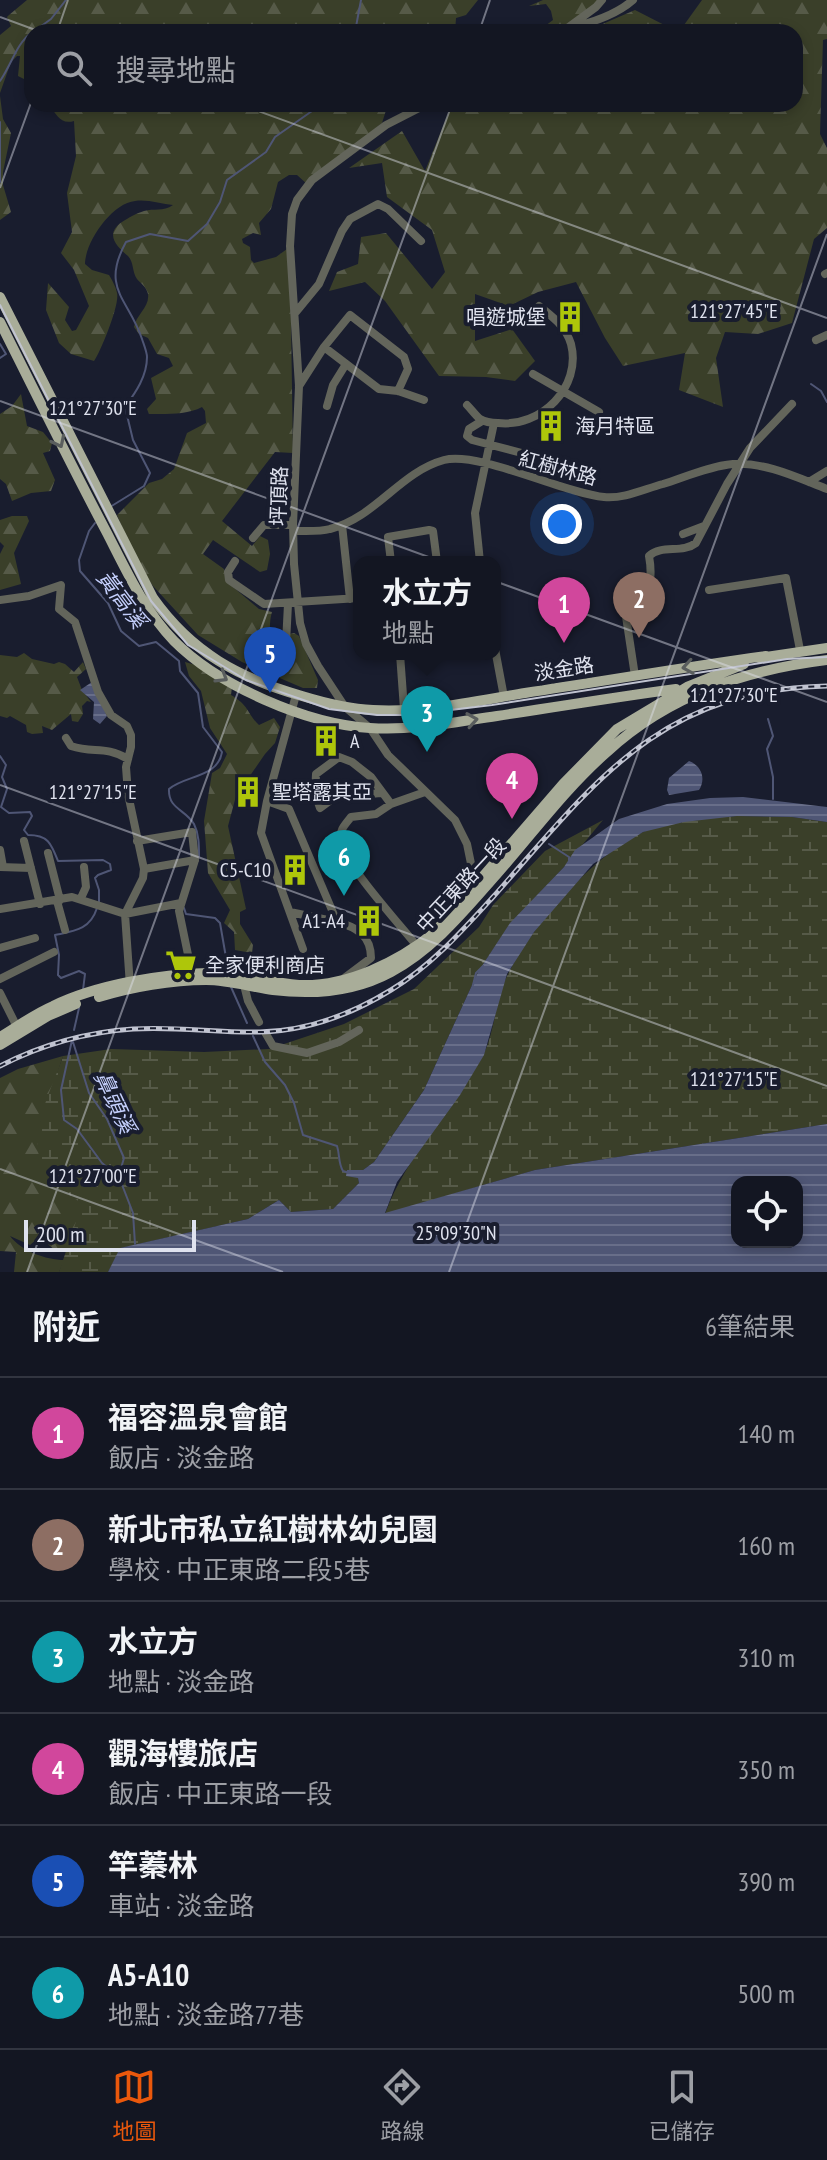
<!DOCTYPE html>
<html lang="zh-TW">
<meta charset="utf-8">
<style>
body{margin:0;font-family:"PT Sans Narrow","Noto Sans TC",sans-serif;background:#1c1f2a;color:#f1f3f6}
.controls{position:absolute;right:24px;bottom:24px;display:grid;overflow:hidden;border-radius:16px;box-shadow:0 4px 12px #0003}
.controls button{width:72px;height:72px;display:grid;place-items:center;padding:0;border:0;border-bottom:2px solid #323540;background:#131622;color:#f1f3f6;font:40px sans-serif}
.scale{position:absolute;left:24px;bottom:20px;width:172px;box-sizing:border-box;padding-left:8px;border:4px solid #dfe2ee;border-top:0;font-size:22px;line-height:28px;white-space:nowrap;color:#dfe2ee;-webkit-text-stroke:6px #191d2e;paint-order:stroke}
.you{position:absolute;left:562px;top:524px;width:28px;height:28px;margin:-20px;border:6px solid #fff;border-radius:50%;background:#1a73e8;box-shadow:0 0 0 12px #1a73e833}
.badge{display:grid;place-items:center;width:52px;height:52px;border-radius:50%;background:#ea580c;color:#fff;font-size:26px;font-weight:700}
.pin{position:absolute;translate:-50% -66px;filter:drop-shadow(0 2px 4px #0008)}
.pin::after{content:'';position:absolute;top:42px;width:28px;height:24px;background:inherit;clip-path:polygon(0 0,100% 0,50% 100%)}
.popup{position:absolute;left:353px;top:556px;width:148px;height:104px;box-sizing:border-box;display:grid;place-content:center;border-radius:16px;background:#131622;filter:drop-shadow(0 2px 6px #0005);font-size:26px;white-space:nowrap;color:#9d9fa5}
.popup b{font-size:30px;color:#f1f3f6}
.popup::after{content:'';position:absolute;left:50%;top:100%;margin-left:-16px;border:16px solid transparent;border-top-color:#131622}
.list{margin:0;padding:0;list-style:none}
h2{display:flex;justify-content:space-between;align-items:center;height:104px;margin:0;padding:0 32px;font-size:34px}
h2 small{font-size:26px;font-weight:400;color:#9d9fa5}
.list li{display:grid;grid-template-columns:52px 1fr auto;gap:24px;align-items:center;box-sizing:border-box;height:112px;padding:0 32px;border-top:2px solid #323540}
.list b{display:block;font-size:30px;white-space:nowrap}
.list p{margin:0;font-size:26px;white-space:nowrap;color:#9d9fa5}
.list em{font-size:26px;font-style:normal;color:#9d9fa5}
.icon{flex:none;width:44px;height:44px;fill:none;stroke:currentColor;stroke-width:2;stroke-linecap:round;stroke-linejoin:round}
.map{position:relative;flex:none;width:827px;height:1272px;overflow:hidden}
.search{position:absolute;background:#131622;box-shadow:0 4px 12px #0003;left:24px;right:24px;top:24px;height:88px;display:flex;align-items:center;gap:20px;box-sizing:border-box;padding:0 28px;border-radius:24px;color:#9d9fa5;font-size:30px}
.sheet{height:776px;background:#131622}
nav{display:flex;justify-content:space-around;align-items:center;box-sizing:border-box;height:112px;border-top:2px solid #323540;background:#131622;font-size:22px;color:#9d9fa5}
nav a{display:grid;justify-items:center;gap:4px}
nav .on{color:#ea580c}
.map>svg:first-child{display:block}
.forest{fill:url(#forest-firs)}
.wetland{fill:url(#wetland-marsh)}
.water{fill:url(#water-rules);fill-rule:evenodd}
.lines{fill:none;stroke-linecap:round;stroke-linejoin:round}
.stream{stroke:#4f5675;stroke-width:2}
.minor{stroke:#63655b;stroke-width:8}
.major{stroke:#a9ad99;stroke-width:10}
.tram{stroke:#c0c3d0;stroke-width:2}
.rail-casing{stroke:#c0c3d0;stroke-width:5}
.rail{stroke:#191d2e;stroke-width:2;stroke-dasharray:6;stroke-linecap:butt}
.oneway{stroke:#5a5e5e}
.ticks{fill:none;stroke:#dfe2ee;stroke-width:2;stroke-opacity:0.45}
.labels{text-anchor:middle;stroke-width:8;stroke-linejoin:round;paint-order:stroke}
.poi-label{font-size:20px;fill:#dfe2ee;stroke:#191d2e;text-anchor:start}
.street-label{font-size:20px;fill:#dfe2ee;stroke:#191d2e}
.water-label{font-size:22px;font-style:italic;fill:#c4cffc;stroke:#191d2e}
.ticks-label{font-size:20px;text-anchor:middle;fill:#dfe2ee;stroke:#191d2e;stroke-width:8;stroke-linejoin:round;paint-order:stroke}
</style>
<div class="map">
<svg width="827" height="1272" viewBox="0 0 827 1272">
<defs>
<pattern id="forest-firs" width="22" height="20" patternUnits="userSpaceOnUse" patternTransform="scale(2)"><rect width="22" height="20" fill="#3a3f29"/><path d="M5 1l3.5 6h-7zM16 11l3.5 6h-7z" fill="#565a48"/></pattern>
<pattern id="wetland-marsh" width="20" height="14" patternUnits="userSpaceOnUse" patternTransform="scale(2)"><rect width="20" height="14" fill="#3a3f29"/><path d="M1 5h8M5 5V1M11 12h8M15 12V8" fill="none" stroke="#565a48"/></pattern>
<pattern id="water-rules" width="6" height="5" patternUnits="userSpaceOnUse" patternTransform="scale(2)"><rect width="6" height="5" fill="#4f5675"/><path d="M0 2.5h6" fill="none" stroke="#686e89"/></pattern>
</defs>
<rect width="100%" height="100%" fill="#191d2e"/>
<path class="forest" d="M27,0H478L466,15L456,18L455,32H404L402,30L401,32H32V83L18,76L20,56H17L11,62L0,93V35L11,26L7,17L9,15Z
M543,0H601L556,32H537L553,20L551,11L546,4L529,6Z
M702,0H827V39L823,40L820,134L827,148V228L814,239L792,323L758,334L725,332L716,358L723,407L679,390L685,353L623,366L605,338L576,282L538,292L509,306L475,294V341L512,329L535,361L515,381L486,377L439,376L385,301L365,282L329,291L337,272L358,264L361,237L386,233L432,289L445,272L432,230L387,197L382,163L349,168L402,131L425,171L450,109L457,104H795V32H679Z
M635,10L678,32H584Z
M0,96L3,119L11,133L3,172V185L11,212L0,220Z
M48,104H388L382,123L307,184L297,175H289L278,182L271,209L259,223L261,235L253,233L242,239L243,243L250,247L251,260L254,263L276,257L287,249L290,257L293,453L275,452L222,521L252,546L260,536L268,540L270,554L267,570L260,572L213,540L203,554L224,569L226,581L259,609L272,612C267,628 274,642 264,656L270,667L278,666L286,656L290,634L294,633L299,636L318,680L317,688H303L242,662L198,635L153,586L138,564L117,515L149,483L162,479L174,469L187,433L206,423L205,411L202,407C187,415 166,414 149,414L147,409L156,399L151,378L173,366L169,358L157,354L148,338L139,334L134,327C136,315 150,307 148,294C146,286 141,284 137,279C132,272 134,262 128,256C117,247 104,234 122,222C128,218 137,213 144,211C154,208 163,212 173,205C162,204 147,199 135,201C112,203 85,242 85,264L92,270L109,275C112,280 116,287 117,293C120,304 101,351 94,361L71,354L59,343L46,310L48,283L69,307L65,320L72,331L76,330L89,306L74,270L61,253L72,232L67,193L76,156L74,121C60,125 57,114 48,104Z
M21,394L27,426L43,432L52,443L50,451L43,453L55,480L51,491L31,493L12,501L6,484L0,479V414L12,406Z
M12,516H27L29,521L14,553L21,584L0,590V554L4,546L0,542V520Z
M24,653L32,659L54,664L59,662L65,664L74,672L83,662L86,669L77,677L82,690L91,702L87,701L82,706L83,714L78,722L72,721L71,714L52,730L42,726L43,733L32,734L27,732L26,725L10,716L7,718L0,716V655L17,657Z
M185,662L196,665L232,687L231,695C250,706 247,714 259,725L274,718L280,727L275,743L265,754L236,796L228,826L246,909L240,912V924L253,945L252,953L235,950L234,932L224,923L230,910L208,873L204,821L212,773L220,768L227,754L210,728L201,691L189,676Z
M63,1056L40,1124L55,1184L83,1204L68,1250H55L45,1242L46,1231L30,1245L10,1236C21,1251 46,1260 64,1260L59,1272H14L16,1252L0,1251V1078L18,1069Z"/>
<path class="wetland" d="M737,816L792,817L827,822V1124L535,1170L385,1214C407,1155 450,1113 481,1059C496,1033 494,999 509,972C535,922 591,858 641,833C667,820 709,818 737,816Z
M603,820L564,867L510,924L478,972L424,1090L374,1162L363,1170L358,1178L359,1183L333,1209L291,1212L279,1200L248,1219L121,1248L108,1272H59L82,1204C70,1194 53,1186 45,1171C25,1137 52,1089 63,1056L111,1049L204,1052L269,1049L344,1024L414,989L479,927L493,905L545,851Z"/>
<path class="water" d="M92,682L107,716L100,724L93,719L94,702L80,690Z
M689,761C702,766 706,779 699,790L669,795L667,790L669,778Z
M743,797L827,807V822L792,817L737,816L684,822L643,832L593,864L534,932L507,974L484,1055L460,1095L397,1182L385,1213L535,1170L827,1124V1272H108L120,1248L248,1219L279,1200L291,1212L333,1209L359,1183L358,1178L346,1176L347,1170H363L374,1162L424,1090L478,972L510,923L564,867L575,850L619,819L667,804L710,798ZM737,1182H797V1242H737Z"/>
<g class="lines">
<path class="stream" d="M33,32L51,19L66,0
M355,32L361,0
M0,81C12,64 16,44 32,32
M0,122V182
M0,344L6,354L0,358
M811,384L821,391L827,402
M110,507L144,486L150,473L133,440L125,407C136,392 147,376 147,357C147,352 144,345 142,339C129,299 100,289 126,242L150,234L188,241L207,224L220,202L227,180L266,152L275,137L322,104
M95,523L89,531L79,560L80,571L108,603L121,631L139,646L156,642L179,661L180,671L198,693L203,727L222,752C218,778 185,775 169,789C168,809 185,809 194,824C199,834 199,845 199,856
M768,719L773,736L767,749L773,777V799
M0,756L6,765L2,777L7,789L1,807L9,813L30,812L32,816L24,830L28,835C48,835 51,843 58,861L103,860L110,864L111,870L98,875L95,878L99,890V902
M549,844L569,857V860
M184,908L186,914L215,918L220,923L228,969
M473,985L476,973L483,966
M231,987L247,1023
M83,990L85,974L79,971L61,978L58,975L59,955L55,935C74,931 90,930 97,908
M74,1030L79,1008
M253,1036L265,1062L285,1085L294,1103L303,1135L337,1146C340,1155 338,1163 343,1171L349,1173
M72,1040L61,1090L64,1120L77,1129L102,1163L119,1177L133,1213L135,1244
M73,1042L89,1093L107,1119L124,1158L119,1175"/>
<path class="minor" d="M569,28C591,23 616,15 633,0
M562,32L596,7L602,0
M427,104L386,125L312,180L297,200L292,214L290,246L299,386L293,525L294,564L300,623L306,644L318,666L345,707L370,728L388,755L455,820L467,844L476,888
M825,274L827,273
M296,312L319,284L342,231L350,219L378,204L388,209L421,241
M816,340L827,335
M324,347L379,389L398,391L424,400
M533,374L599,412
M299,386L324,347L350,315L404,357L408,369L398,391
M467,405C471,409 476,416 480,419C485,422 492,423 498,423C541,428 582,387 571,344C566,327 552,316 539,306
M327,406L333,385L346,364
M482,421L469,429L467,436L472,440L552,461
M809,482L827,471
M342,525L350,599
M294,531C306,531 319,532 330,529C375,518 400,472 444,460C479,451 563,493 604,497C624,499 644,489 663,484C685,477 710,466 733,464C766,462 798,478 827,489
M683,534L704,526
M253,538L264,525H293
M235,561L228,572L229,580L264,604L359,598
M391,562L388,537L429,530L433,531L437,562
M480,562L475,513L494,423
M709,590L786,578L800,650
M0,600L29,596L61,585L59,609L75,622L98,692L111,715L127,726L131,735V747L126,767L128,794L144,869L143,878L125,914L130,986
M286,643L288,604
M495,649L504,697
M400,654L404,709
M635,676L625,610L627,605L644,600C651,584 652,572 649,556C662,544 682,554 696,543L727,484L750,448L792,404
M296,695L267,801L289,809L337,922C357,927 371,936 371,958L343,979
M66,738L71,746C94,754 104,745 128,759
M381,793L335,797L320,808L315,794L316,774L339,757L352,762L371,777L391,804
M267,801L261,833L303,949
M24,841L40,904
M137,841L192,832L195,860L179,911L192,974
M0,850L3,867
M48,853L60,900
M0,867L31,868
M144,869L195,860
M81,898L86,887L84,867
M57,901L65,930
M0,909L72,897L125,914L181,903
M290,912L337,922
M417,946C402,927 340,859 340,839C340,829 345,825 351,817L376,814L391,804L425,792
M0,948L35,938
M0,979L54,952
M244,985L248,1001L259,1022
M0,993L17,1027
M266,1034L273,1046L307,1053L339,1042L359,1030"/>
<path class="major" d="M0,297L153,598C192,653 239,678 302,696C325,703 349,709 373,710C423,713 476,701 525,693C605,681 685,667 766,656
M0,322C35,392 70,463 107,533C126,570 144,610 174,641C219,686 306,724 370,728C413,731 455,722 497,716C556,707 616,697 676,689
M759,658L827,648
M99,997C131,987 172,980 206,980C229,980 251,987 273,990C313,995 354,992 391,972C434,949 465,910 497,874C533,833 566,788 607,752C669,695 745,670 827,660
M0,1037C17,1027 34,1014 53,1006C96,985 160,974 208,973C239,973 269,983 299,985C347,987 398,962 434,933L563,784L617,729L687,687L744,664
M0,1045L48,1016L76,1004"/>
<path class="tram" d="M0,305L151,601L188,645L246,680L329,709L377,715H409L492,705L787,659L827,657"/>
<defs>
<path id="rail" d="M0,1066C41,1045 87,1032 133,1029C175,1026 218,1033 260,1032C306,1031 352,1014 391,990C431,966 462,931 493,897C595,782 659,690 827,686"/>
</defs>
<use href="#rail" class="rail-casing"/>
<use href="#rail" class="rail"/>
</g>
<defs><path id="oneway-chevron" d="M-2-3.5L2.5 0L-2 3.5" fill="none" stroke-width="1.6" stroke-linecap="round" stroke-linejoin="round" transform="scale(2)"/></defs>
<g class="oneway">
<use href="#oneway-chevron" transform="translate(59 442) rotate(64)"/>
<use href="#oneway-chevron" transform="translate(688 667) rotate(171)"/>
<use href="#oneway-chevron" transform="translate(222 677) rotate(31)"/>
<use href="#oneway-chevron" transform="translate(472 720) rotate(-9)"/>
</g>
<path class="ticks" d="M0,17L41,32M57,32L68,0M479,32L490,0M239,104L827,318M0,188L32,100M0,401L827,702M0,785L827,1086M0,1169L283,1272M27,1272L452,104M449,1272L827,234"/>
<defs>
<symbol id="building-bare" viewBox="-9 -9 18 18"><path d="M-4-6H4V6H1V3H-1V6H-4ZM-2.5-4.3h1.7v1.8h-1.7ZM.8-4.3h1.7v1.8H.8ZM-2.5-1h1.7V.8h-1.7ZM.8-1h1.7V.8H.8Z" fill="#aec60a" stroke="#191d2e" stroke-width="2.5" paint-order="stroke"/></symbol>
<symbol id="supermarket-bare" viewBox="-9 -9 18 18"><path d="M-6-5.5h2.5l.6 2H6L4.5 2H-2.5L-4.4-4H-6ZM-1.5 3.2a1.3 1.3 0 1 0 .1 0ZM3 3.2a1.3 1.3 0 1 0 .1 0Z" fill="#aec60a" stroke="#191d2e" stroke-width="2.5" paint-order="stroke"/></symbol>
</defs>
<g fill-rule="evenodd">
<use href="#building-bare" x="548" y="295" width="44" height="44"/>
<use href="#building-bare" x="529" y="404" width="44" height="44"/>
<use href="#building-bare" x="304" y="719" width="44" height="44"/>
<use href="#building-bare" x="226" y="770" width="44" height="44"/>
<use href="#building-bare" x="273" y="848" width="44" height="44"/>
<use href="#building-bare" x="347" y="899" width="44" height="44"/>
<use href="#supermarket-bare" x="159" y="943" width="44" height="44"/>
</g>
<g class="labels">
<g class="poi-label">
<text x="546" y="324" text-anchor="end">唱遊城堡</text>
<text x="575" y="433">海月特區</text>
<text x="350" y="748">A</text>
<text x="272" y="799">聖塔露其亞</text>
<text x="271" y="877" text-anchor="end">C5-C10</text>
<text x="345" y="928" text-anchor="end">A1-A4</text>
<text x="205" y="972">全家便利商店</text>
</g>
<g class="street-label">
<text transform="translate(558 468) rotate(15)" y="7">紅樹林路</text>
<text transform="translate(279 496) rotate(-88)" y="7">坪頂路</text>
<text transform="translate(564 669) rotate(-9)" y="7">淡金路</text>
<text transform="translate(461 885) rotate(-47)" y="7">中正東路一段</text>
</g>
<g class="water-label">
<text transform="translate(122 599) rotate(53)" y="8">黃高溪</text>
<text transform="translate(115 1102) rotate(65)" y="8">鼻頭溪</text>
</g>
</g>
<g class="ticks-label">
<text x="734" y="318">121°27'45"E</text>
<text x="93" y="415">121°27'30"E</text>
<text x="734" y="702">121°27'30"E</text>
<text x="93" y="799">121°27'15"E</text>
<text x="734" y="1086">121°27'15"E</text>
<text x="93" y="1183">121°27'00"E</text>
<text x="456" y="1240">25°09'30"N</text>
</g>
</svg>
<div class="controls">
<button><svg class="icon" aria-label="locate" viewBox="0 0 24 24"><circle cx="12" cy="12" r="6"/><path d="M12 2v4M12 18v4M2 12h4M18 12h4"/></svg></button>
</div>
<div class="scale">200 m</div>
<div class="you"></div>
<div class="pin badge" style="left:564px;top:643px;background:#d1479c">1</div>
<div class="pin badge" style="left:639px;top:638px;background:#8d6e63">2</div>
<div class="pin badge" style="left:427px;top:752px;background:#0f9aa8">3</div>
<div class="popup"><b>水立方</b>地點</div>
<div class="pin badge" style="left:512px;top:819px;background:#d1479c">4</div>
<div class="pin badge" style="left:270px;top:693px;background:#1a4fb4">5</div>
<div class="pin badge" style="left:344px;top:896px;background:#0f9aa8">6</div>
<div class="search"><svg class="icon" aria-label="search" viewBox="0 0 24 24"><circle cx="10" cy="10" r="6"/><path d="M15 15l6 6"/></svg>搜尋地點</div>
</div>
<section class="sheet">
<h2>附近<small>6筆結果</small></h2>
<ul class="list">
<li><span class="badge" style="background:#d1479c">1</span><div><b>福容溫泉會館</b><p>飯店 · 淡金路</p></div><em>140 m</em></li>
<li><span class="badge" style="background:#8d6e63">2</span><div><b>新北市私立紅樹林幼兒園</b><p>學校 · 中正東路二段5巷</p></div><em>160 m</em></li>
<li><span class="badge" style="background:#0f9aa8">3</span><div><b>水立方</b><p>地點 · 淡金路</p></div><em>310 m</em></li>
<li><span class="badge" style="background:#d1479c">4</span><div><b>觀海樓旅店</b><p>飯店 · 中正東路一段</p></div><em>350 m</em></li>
<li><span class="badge" style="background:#1a4fb4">5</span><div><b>竿蓁林</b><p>車站 · 淡金路</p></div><em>390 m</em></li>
<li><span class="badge" style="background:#0f9aa8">6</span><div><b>A5-A10</b><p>地點 · 淡金路77巷</p></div><em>500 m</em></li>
</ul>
</section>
<nav>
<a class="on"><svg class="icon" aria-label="map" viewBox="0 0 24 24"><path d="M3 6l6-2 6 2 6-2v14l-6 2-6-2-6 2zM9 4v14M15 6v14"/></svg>地圖</a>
<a><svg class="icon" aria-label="directions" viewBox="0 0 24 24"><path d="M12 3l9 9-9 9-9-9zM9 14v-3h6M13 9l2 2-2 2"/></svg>路線</a>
<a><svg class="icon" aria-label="saved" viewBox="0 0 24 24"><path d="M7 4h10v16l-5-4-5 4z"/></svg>已儲存</a>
</nav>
